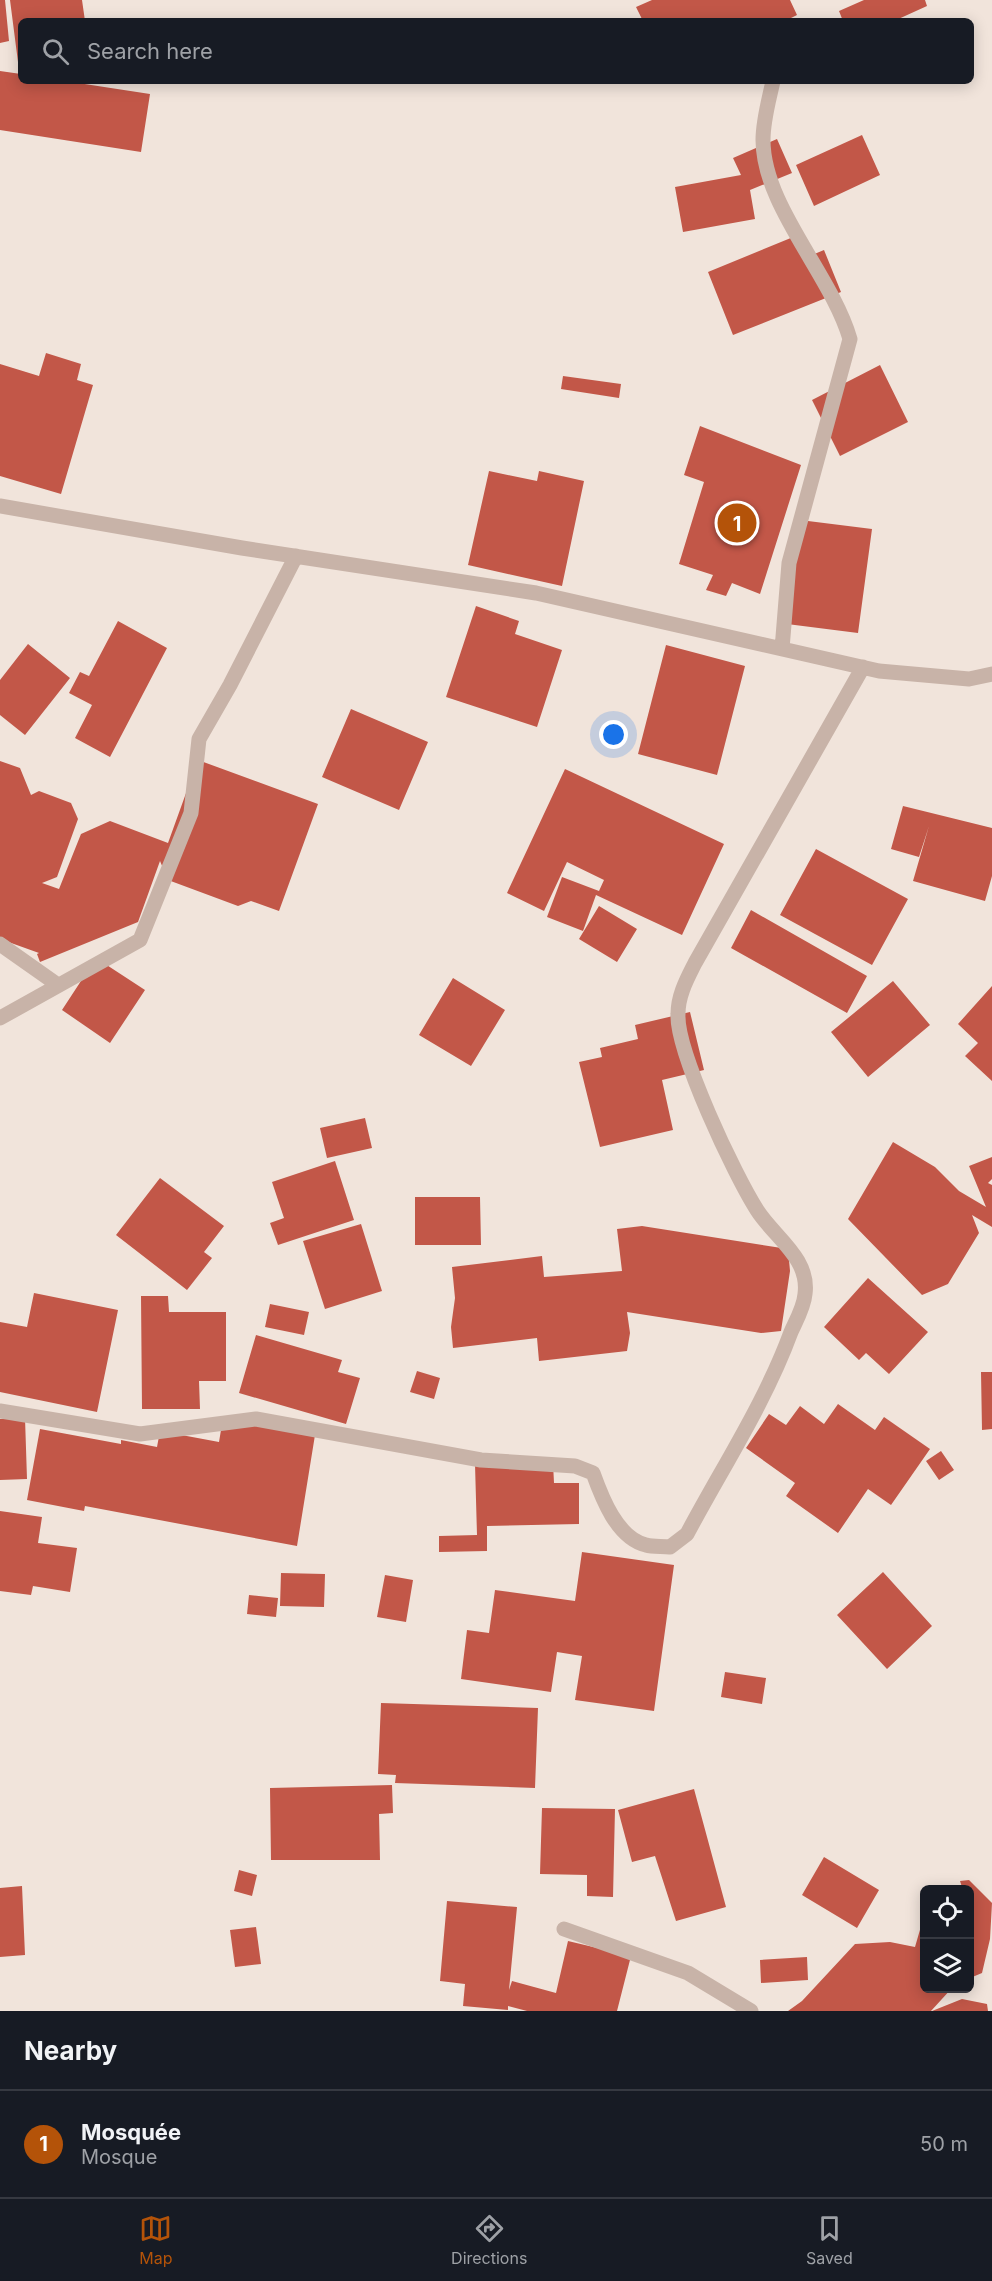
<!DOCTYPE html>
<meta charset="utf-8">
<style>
body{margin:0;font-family:Inter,sans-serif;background:#20242c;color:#f1f3f6}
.controls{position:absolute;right:18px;bottom:18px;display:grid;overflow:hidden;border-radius:9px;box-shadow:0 3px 15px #0003}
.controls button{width:54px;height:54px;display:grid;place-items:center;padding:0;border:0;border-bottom:2px solid #363941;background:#171b24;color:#f1f3f6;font:30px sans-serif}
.you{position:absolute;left:614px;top:735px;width:21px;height:21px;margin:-15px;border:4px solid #fff;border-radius:50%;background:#1a73e8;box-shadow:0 0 0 9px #1a73e833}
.badge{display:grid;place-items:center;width:39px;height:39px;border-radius:50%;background:#b45309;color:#fff;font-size:20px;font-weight:700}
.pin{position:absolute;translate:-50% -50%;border:3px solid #fff;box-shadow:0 2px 6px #0006}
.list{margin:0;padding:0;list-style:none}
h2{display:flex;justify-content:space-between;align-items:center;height:78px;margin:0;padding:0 24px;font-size:26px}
h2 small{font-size:20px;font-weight:400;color:#9ea1a6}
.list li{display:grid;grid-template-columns:39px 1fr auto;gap:18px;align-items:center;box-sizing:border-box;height:108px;padding:0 24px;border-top:2px solid #363941}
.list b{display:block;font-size:22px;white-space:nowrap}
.list p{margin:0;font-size:20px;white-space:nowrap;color:#9ea1a6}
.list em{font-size:20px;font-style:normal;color:#9ea1a6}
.icon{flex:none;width:33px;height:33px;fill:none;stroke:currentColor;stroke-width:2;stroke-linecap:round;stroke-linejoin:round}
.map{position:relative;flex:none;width:992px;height:2011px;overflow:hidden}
.search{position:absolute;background:#171b24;box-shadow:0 3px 15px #0003;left:18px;right:18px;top:18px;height:66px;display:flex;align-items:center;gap:15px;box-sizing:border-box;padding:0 21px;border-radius:9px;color:#9ea1a6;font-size:22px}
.sheet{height:186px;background:#171b24}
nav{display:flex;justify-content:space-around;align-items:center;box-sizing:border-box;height:84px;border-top:2px solid #363941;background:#171b24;font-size:16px;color:#9ea1a6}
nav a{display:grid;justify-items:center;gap:3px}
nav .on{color:#b45309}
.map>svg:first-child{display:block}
.building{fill:#c25748}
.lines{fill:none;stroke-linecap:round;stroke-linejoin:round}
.minor{stroke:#c8b3a8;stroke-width:15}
</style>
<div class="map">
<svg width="992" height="2011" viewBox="0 0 992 2011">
<rect width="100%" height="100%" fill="#f1e4db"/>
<path class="building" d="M0,0H5L9,41L0,43Z
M10,0H82L85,21H21V62H18Z
M652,0H790L797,15L785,21H643L636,7Z
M864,0H925L927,6L894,21H843L839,11Z
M0,71L21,74V81H65L150,94L141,152L0,130Z
M862,135L880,175L814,206L796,165Z
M777,139L792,173L750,190L755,219L683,232L675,187L741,175L733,158Z
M803,233L812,255L824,250L841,292L733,335L708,272Z
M46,353L81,364L77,380L93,385L61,494L0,476V364L39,376Z
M880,365L908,422L840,456L812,400Z
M563,376L621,384L619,398L561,389Z
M700,426L801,465L760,594L732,583L726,596L706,590L713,575L679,564L704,482L684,475Z
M489,471L537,481L539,471L584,481L562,586L468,565Z
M800,520L872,529L858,633L787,624Z
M476,606L519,621L515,634L562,650L537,727L446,697Z
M118,621L167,648L110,757L75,738L92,705L69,693L80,672L89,676Z
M28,644L70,678L25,735L0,715V680Z
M666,645L745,666L717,775L638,754Z
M351,709L428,742L399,810L322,777Z
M198,760L318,804L279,911L251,901L238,906L168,880L160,861L138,922L40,962L37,954L39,953L0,939V761L20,768L31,795L39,791L71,803L78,819L57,877L42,883L59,889L81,834L110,821L168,843Z
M565,769L724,844L682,935L596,895L583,931L547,917L562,877L599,891L604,880L567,862L544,911L507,893Z
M903,806L992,828V876L985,901L913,881L929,826L919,857L891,849Z
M816,849L908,899L872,965L780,915Z
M599,906L637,929L617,962L579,939Z
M751,910L867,976L847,1013L731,948Z
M96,958L145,990L110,1043L62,1010Z
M453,978L505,1010L471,1066L419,1035Z
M893,981L930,1025L868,1077L831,1032Z
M992,986V1081L965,1056L978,1043L958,1024Z
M690,1012L704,1070L662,1080L673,1130L600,1147L579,1062L602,1057L600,1048L638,1039L635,1025Z
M365,1118L372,1148L327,1158L320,1128Z
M893,1142L935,1167L959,1191L986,1207L969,1166L992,1157V1179L988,1183L992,1185V1227L972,1215L979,1233L948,1284L922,1295L848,1219Z
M335,1161L354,1220L278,1245L270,1223L284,1218L272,1182Z
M160,1178L224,1226L204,1252L212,1258L187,1290L116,1235Z
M415,1197H480L481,1245H415Z
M361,1224L382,1291L325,1309L303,1241Z
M642,1226L788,1249L790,1271L781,1331L761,1333L627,1312L630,1333L627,1351L539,1361L537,1338L453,1348L451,1327L455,1298L452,1267L542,1256L544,1277L622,1271L617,1229Z
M868,1278L928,1332L889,1374L866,1353L859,1360L824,1327Z
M34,1293L118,1310L97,1412L0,1392V1322L27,1327Z
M141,1296H168L169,1312H226V1381H199L200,1409H142Z
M270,1304L309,1312L304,1335L265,1327Z
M256,1335L342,1360L338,1372L360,1378L346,1424L239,1393Z
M417,1371L440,1378L434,1399L410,1392Z
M981,1372H992V1429L982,1430Z
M838,1404L875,1430L884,1417L930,1449L891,1505L868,1489L838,1533L786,1496L795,1483L746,1448L769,1414L786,1425L800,1406L824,1424Z
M25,1418L27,1479L0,1480V1419Z
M223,1418L315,1435L297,1546L85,1506L84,1511L27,1500L40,1429L121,1444V1440L157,1447L160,1431L219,1442Z
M941,1451L954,1470L939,1480L926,1461Z
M553,1463L554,1483H579V1524L487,1526V1551L439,1552V1536L477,1535L475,1464Z
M0,1511L42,1517L38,1543L77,1548L70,1592L33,1586L31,1595L0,1591Z
M582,1552L674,1565L654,1711L575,1700L582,1656L557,1652L551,1692L461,1679L467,1630L489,1633L495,1590L575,1601Z
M883,1572L932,1626L887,1669L837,1615Z
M281,1573L325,1574L324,1607L280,1606Z
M385,1575L413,1580L406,1622L377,1617Z
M249,1595L278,1598L276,1617L247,1614Z
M725,1672L766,1678L762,1704L721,1697Z
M381,1703L538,1708L535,1788L395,1783L396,1775L378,1774Z
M392,1785L393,1813L379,1814L380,1860H271L270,1788Z
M694,1789L726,1907L676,1921L655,1856L632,1862L618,1810Z
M542,1808L615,1809L613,1897L587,1896V1875L540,1874Z
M824,1857L879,1890L857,1928L802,1895Z
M239,1870L257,1875L252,1896L234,1891Z
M969,1880L992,1903L990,1939L982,1973L970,1978V1890H963L960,1881Z
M22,1886L25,1955L0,1957V1888Z
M447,1901L517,1907L509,1990L512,1981L556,1993L568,1941L631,1956L617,2011H527L508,2006V2010L463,2006L465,1984L440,1981Z
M924,1916V1988H952L931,2011H788L802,2001L855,1944L890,1942L915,1947Z
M256,1927L261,1964L235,1967L230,1930Z
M807,1957L808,1980L761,1983L760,1960Z
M962,1999L987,2004L988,2011H932Z"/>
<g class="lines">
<path class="minor" d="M773,81C769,100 763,120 763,140C763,206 831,274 850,339L789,563L782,649
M0,506L242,548L536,593L879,671L969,679L992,674
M0,944L58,985
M0,1018L140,940L191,813L199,739L230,685L296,556
M0,1411L140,1434L256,1419L481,1460L575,1466L593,1473C602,1498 617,1538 646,1545C653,1547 662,1546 670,1547L687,1534C722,1468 765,1403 791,1332C796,1321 804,1307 805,1294C810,1258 774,1237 757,1210C735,1176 676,1051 678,1014C678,995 687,979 695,963L863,667
M564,1929L688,1973L751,2011"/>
</g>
</svg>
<div class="controls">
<button><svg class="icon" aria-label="locate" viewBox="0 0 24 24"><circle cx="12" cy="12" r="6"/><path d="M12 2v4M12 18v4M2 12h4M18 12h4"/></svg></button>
<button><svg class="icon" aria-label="layers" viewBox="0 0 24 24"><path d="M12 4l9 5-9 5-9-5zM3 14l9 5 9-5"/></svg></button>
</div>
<div class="you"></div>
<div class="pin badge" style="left:737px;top:523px">1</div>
<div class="search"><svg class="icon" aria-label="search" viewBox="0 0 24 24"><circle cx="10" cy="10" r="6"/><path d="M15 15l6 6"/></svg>Search here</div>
</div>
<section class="sheet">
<h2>Nearby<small></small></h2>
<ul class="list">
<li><span class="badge">1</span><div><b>Mosquée</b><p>Mosque</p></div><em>50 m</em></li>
</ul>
</section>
<nav>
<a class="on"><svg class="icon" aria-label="map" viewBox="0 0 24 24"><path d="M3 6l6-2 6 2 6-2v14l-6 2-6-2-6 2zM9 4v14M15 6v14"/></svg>Map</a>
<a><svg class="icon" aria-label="directions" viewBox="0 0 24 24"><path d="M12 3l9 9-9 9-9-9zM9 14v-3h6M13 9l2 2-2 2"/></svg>Directions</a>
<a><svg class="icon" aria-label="saved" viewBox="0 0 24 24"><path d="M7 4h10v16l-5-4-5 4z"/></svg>Saved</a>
</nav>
